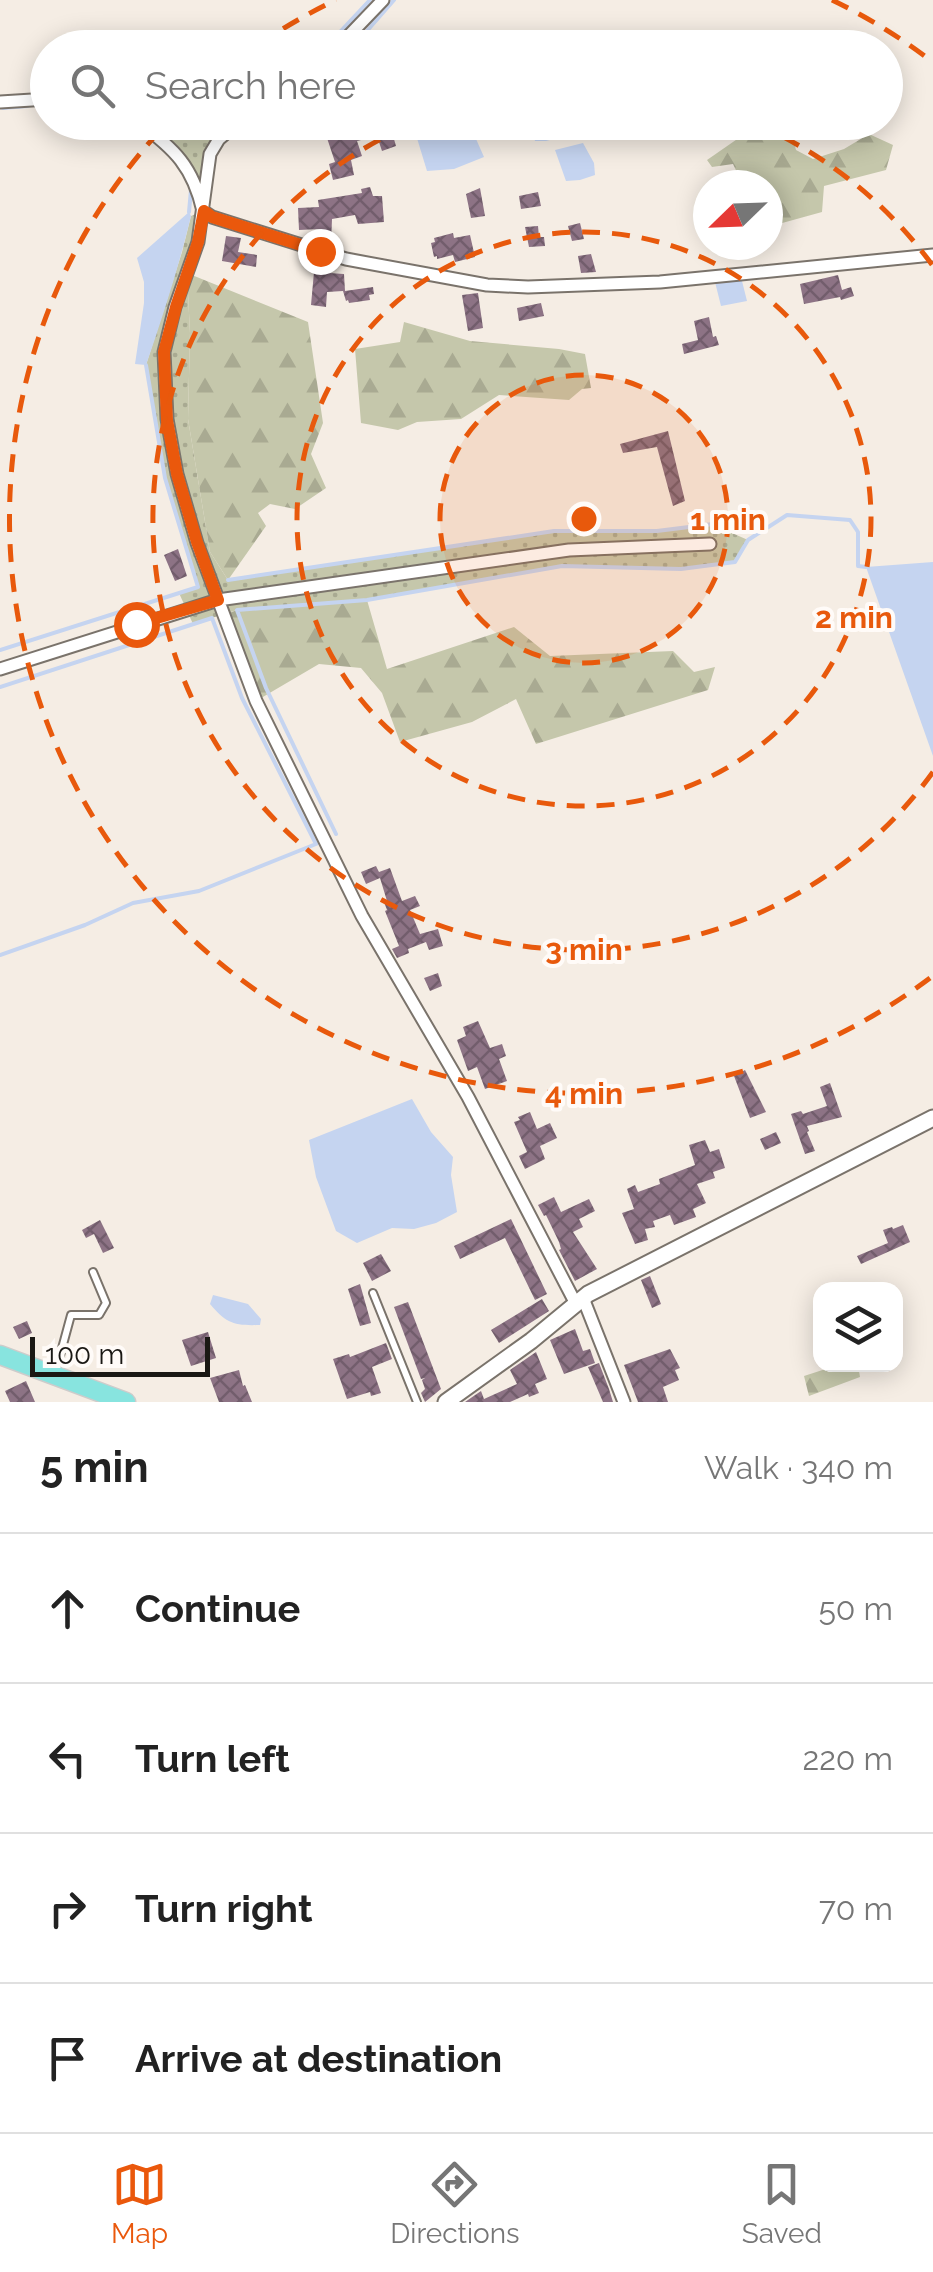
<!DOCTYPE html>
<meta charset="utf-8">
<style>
body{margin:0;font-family:Raleway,sans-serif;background:#f2f2f2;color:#222}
.controls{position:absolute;right:30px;bottom:30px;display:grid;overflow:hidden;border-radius:20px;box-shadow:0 5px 25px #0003}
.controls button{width:90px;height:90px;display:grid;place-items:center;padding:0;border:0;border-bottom:2px solid #e0e0e0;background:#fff;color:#222;font:50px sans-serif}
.compass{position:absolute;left:693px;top:170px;width:90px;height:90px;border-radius:50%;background:#fff;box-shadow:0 5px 25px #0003;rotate:247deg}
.scale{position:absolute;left:30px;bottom:25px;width:180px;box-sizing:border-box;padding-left:10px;border:5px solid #1a1814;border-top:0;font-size:28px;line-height:35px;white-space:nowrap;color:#1a1814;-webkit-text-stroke:8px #fffbf8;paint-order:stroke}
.stop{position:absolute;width:30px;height:30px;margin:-22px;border:8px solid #ea580c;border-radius:50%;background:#fff}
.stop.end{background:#ea580c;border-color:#fff;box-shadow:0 2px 10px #0008}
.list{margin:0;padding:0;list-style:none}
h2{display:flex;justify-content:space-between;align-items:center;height:130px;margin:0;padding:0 40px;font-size:42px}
h2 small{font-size:32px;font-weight:400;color:#767676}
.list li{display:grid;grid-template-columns:65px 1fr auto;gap:30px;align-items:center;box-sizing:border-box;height:150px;padding:0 40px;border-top:2px solid #e0e0e0}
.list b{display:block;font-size:38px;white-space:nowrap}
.list em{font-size:32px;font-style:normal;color:#767676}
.icon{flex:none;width:55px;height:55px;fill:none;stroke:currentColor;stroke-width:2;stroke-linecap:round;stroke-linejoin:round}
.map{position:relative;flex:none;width:933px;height:1402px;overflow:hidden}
.search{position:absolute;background:#fff;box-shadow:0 5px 25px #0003;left:30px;right:30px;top:30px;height:110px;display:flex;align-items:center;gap:25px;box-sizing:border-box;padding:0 35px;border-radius:55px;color:#767676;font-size:38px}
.sheet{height:730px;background:#fff}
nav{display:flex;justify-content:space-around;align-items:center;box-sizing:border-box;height:140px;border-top:2px solid #e0e0e0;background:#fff;font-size:28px;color:#767676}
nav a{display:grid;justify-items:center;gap:5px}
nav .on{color:#ea580c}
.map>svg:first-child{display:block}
.grass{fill:url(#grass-dots)}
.forest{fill:url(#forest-firs)}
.water{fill:#c5d4f0}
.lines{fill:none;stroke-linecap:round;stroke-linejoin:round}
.stream{stroke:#c5d4f0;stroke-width:4}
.building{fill:url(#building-cross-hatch)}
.service-casing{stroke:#7a736b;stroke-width:10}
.minor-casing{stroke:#7a736b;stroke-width:15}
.tertiary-casing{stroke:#7a736b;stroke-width:19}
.primary-casing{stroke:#cdcccb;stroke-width:21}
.service{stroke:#fff;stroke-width:6}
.minor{stroke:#fff;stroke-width:11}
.tertiary{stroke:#fff;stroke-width:15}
.primary{stroke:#88e4df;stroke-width:18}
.route{stroke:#ea580c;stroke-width:12}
.ring{fill:none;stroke:#e8590c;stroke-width:5;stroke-dasharray:18 12}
.centre{fill:#e8590c;stroke:#fffbf8;stroke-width:5}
.ring-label{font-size:30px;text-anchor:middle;font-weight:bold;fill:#e8590c;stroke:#fffbf8;stroke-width:8;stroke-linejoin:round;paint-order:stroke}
</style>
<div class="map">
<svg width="933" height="1402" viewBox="0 0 933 1402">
<defs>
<pattern id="grass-dots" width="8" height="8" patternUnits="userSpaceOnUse" patternTransform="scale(2.5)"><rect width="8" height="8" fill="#c5c7ab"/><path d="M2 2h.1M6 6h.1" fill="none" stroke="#a9aa92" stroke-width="1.8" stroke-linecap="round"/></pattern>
<pattern id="forest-firs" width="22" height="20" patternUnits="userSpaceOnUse" patternTransform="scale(2.5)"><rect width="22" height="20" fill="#c5c7ab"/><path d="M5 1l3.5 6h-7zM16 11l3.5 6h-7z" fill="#a9aa92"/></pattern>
<pattern id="building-cross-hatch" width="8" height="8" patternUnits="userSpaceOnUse" patternTransform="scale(2.5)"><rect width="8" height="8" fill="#8d7385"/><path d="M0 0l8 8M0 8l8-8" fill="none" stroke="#725d6c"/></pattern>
</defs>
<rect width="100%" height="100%" fill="#f5ede4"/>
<path class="grass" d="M206,128L219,139L210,154L198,242L187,273L190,333L188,419L210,552L228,580L554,531H657L721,523L725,530L748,540L735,562L681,569L562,566L367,600L237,610L193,624L179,593L198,586L165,478L146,365L182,252L191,216L203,211C196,177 184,163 161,138L167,129Z"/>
<path class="forest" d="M774,123H789L796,150L813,159L844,149L869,134L893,145L886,170L824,186L822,212L775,225L768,224V185H743L733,164L712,167L707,160L756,126Z
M187,273L308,322L323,423L311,454L326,488L295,509L270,504L258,513L266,526L228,580L210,552L188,419L190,333Z
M404,322L470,341L559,349L585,354L591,388L582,389L569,400L499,395L461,419L417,422L398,430L361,423L355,349L400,342Z
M367,600L387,669L514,627L550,656L673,651L694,672L715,667L708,690L536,744L516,699L472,722L400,742L382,693L361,668L319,664L256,701L224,615L237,610Z
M858,1365L860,1377L809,1396L804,1376L838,1365Z"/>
<path class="water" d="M435,123H469L484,157L454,169L427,171L416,135Z
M530,123H574L575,128L572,134L546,141H535Z
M583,143L594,163L595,175L580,180L566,181L555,150Z
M189,212L191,216C179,266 163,316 146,365L135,364L144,303V282L137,258Z
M741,277L747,301L721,306L715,282Z
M933,562V756L866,567Z
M412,1099L431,1132L453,1157L451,1175L457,1212L436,1223L414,1229L392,1228L357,1243L336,1231L316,1177L309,1140Z
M213,1295L248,1304L261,1319L260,1325C234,1326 226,1323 210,1304Z"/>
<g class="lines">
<path class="stream" d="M366,32L394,0
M325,48L370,0
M40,82L48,83
M3,108L28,106
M128,122L141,131
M157,122L167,129H197L206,136
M216,124L218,122
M189,212L191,190
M228,580L554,531H657L721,523L725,530
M0,650L198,587L165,478L146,365
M0,687L212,618L242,698L316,844L199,891L133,903L85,925L0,955
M336,834L266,688L237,610L367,600L562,566L681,569L735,562L748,540L787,515L850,520L858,532V566L866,567"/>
</g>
<path class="building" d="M382,122H389L396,146L382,151L378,139L382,137L377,125Z
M356,124L361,140L357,141L362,156L351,160L354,175L333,180L329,164L335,162L327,138L346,132L345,127Z
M370,187L373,196H382L384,222L358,224L355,215L332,219L331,244L320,241V229L299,230L298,208L319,207L318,200L362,193L361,189Z
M480,188L485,216L471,218L466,194Z
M538,192L541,206L521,209L519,196Z
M580,223L584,239L572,241L568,226Z
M538,226L539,237H544L545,246L529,247L525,227Z
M453,233L454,238L470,235L475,257L455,262L453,255L437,259V256L434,257L431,243L435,242L434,238Z
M226,236L241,238L238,252L257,255L256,267L222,261Z
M591,254L596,272L581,273L578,256Z
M314,272L344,274L345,291L373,287L374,294L369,295L370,300L349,303L348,300L346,301L343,291L327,292L326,307L311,305Z
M838,275L842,290L851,287L854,296L841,300L840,297L804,304L800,284Z
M478,293L483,328L468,331L462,295Z
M541,303L544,316L519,321L517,308Z
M709,317L713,337L716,336L719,345L684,354L682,344L698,340L694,321Z
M668,431L685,501L673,506L657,447L623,453L620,444Z
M178,549L187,576L175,581L164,555Z
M376,866L379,872L390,868L402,901L415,896L420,906L410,910L420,934L438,929L443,946L429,950L426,942L408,949L409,953L397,958L392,949L399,946L385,911L387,910L384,902L387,901L380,878L366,884L361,872Z
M438,973L442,986L430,991L424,978Z
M478,1021L490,1048L502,1044L506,1056L499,1059L507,1081L485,1089L477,1067L468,1071L457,1040L466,1036L463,1027Z
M745,1070L766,1112L750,1118L734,1076Z
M830,1083L842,1117L807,1126L809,1131L807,1132L815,1151L805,1154L791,1114L801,1111L803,1114L827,1106L820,1087Z
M530,1112L537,1129L550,1123L557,1138L540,1146L545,1159L525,1169L519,1156L527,1152L514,1122L520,1120L518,1117Z
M776,1132L781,1143L765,1150L760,1139Z
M705,1140L710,1152L719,1149L725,1168L713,1172L715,1178L697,1184L706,1203L693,1209L696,1217L674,1225L670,1215L653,1221L655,1227L645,1229L648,1240L635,1244L622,1213L634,1209L627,1189L635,1185L638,1192L660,1184L659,1179L695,1165L689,1145Z
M554,1197L561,1212L589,1199L595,1211L579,1219L583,1227L573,1232L597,1269L575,1281L559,1250L561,1249L559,1242L546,1215L544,1216L538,1205Z
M511,1219L547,1294L535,1300L505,1238L460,1259L454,1246Z
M100,1220L114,1248L103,1253L94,1234L86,1238L82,1230Z
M903,1225L910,1242L861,1264L857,1256L888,1243L883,1230L892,1227L893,1229Z
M381,1254L391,1271L372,1281L363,1263Z
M650,1276L661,1304L652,1308L641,1280Z
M360,1284L371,1323L360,1326L348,1289Z
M542,1299L549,1311L499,1343L491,1330Z
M408,1302L441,1389L425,1402L421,1393L425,1389L422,1380L425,1378L421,1379L394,1307Z
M27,1321L32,1333L19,1339L13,1327Z
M575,1329L583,1351L590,1349L595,1363L564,1374L550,1340Z
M208,1332L216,1358L191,1366L182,1340Z
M386,1343L392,1359L372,1367L381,1393L371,1396L370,1392L347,1399L333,1359L349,1354L350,1357Z
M670,1349L680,1368L675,1370L679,1380L663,1387L668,1402H638L624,1365Z
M536,1352L547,1379L535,1384L539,1393L529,1397L528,1394L510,1402H465L481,1391L484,1399L517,1384L510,1370Z
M599,1363L609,1389L613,1402H603L588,1367Z
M239,1370L243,1386L245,1385L252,1402H219L210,1378Z
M26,1381L35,1402H10L5,1391Z"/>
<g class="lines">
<defs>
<path id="service" d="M373,1293L417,1402
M55,1374L71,1315H99L106,1303L93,1272"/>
<path id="minor" d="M337,48L383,0
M0,102L48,99
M138,122C175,149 193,167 203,211L212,217L346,259L487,285L528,287L660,282L933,255
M239,122L219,139L210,154L198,242L175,307L164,352L167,419L177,474L197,543L256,701L362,916L468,1097L576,1304
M0,669L218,600L569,550L710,544
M583,1298L624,1402"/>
<path id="tertiary" d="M446,1402L531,1341L588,1294L933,1118"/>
<path id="primary" d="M0,1355L126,1402"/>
</defs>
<use href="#service" class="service-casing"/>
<use href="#minor" class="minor-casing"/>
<use href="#tertiary" class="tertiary-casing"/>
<use href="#primary" class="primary-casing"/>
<use href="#service" class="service"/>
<use href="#minor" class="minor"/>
<use href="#tertiary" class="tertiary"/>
<use href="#primary" class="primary"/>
</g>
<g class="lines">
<path class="route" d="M136,624L218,600L197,542L177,474L167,420L164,352L176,307L198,242L204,211L212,217L320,251"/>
</g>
<circle cx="584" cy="519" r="144" fill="#e8590c" fill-opacity=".12"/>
<g class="ring">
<circle cx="584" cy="519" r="144"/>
<circle cx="584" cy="519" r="287"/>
<path d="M933 772A431 431 0 1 1 412 124M756 124A431 431 0 0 1 933 266"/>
<path d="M930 978A575 575 0 0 1 167 123M258 45A575 575 0 0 1 336 0M832 0A575 575 0 0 1 930 60"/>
</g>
<circle cx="584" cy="519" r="15" class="centre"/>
<g class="ring-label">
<text x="728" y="530">1 min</text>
<text x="854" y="628">2 min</text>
<text x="584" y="960">3 min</text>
<text x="584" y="1104">4 min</text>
</g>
</svg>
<div class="controls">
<button><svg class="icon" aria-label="layers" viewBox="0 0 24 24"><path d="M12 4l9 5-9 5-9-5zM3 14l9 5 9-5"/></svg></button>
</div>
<svg class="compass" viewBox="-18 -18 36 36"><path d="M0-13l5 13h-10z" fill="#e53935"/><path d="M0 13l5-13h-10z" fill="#767676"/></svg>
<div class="scale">100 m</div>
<div class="stop" style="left:136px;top:624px"></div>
<div class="stop end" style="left:320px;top:251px"></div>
<div class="search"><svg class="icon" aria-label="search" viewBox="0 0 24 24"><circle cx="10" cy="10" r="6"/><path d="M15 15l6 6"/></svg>Search here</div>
</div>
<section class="sheet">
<h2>5 min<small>Walk · 340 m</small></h2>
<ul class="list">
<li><svg class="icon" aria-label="ahead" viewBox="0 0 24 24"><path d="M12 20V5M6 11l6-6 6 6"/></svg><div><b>Continue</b></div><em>50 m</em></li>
<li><svg class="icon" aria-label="left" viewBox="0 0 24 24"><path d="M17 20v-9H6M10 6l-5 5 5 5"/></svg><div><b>Turn left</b></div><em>220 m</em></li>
<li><svg class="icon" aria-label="right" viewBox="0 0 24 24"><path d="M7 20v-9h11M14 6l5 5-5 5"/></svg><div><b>Turn right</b></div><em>70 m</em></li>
<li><svg class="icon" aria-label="arrive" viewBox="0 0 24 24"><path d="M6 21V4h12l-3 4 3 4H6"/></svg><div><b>Arrive at destination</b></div></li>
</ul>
</section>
<nav>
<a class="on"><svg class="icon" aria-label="map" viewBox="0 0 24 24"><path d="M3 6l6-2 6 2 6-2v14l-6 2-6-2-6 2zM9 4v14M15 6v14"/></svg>Map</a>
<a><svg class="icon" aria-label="directions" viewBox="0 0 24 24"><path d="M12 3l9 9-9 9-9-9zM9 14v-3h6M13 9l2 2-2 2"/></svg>Directions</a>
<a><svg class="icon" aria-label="saved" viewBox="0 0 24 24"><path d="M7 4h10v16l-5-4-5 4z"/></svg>Saved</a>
</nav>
